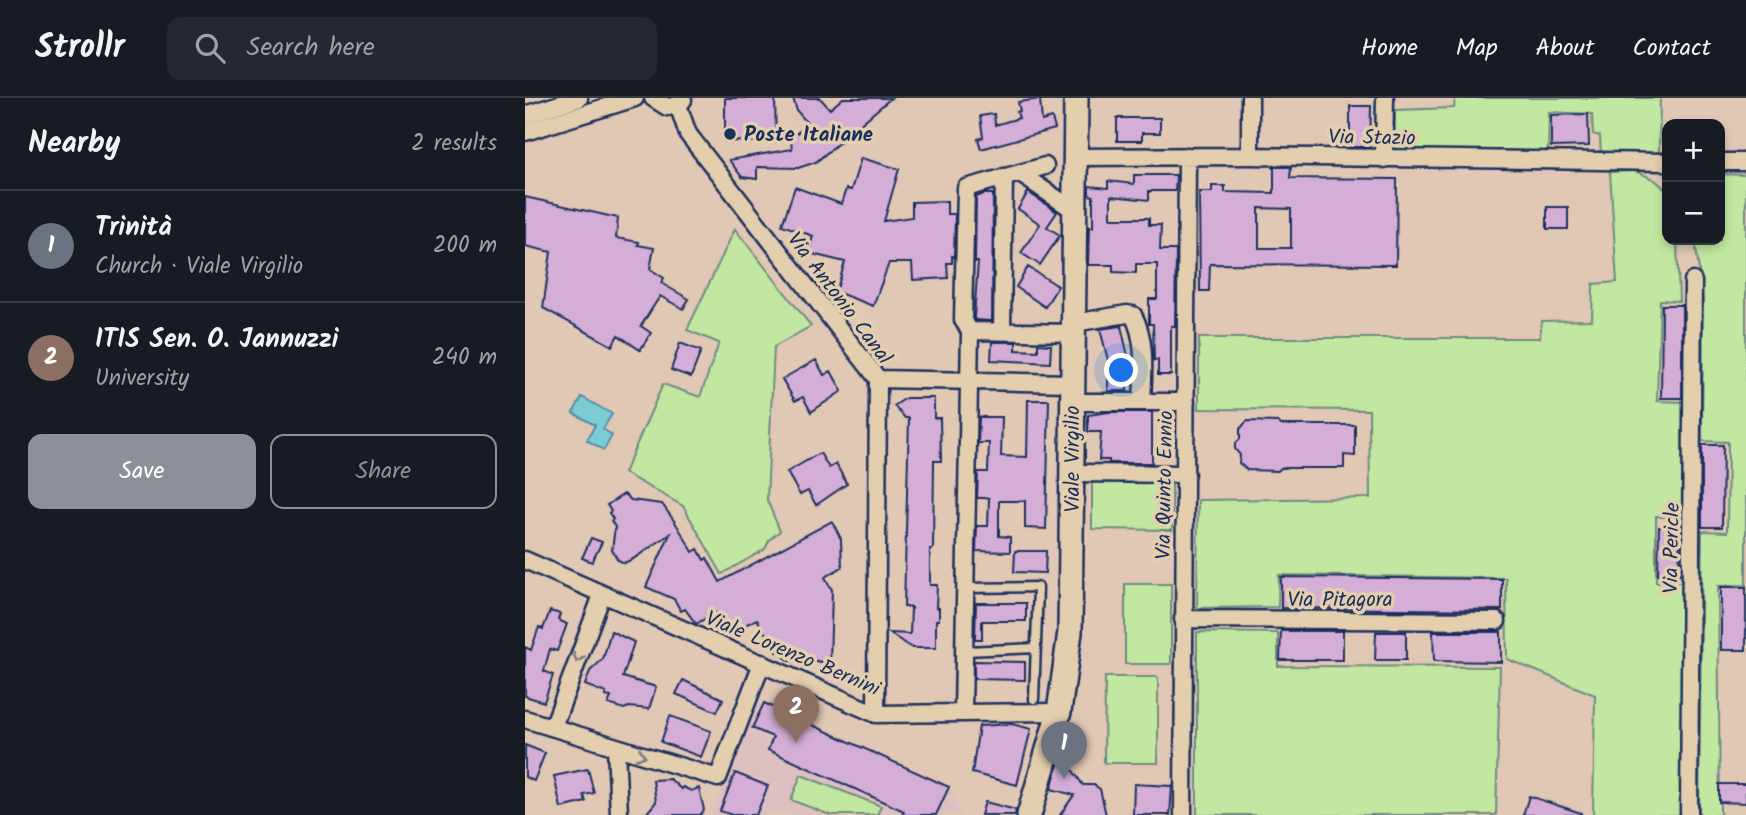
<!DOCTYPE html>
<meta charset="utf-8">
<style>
body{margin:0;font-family:Kalam,sans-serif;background:#242831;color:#f1f3f6}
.controls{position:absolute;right:21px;top:21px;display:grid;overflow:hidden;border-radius:14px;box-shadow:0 4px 10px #0003}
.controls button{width:63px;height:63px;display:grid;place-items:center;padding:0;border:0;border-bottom:2px solid #363941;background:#171b24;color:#f1f3f6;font:35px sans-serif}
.you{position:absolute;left:597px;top:273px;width:24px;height:24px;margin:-18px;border:5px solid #fff;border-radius:50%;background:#1a73e8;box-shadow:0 0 0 10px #1a73e833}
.badge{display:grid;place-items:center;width:46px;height:46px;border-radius:50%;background:#8c9099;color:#fff;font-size:23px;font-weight:700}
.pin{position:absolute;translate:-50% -58px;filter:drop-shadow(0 2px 4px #0008)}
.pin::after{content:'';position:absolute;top:37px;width:24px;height:21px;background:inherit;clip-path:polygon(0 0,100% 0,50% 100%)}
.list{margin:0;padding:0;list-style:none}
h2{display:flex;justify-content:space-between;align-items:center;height:91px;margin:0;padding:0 28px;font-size:30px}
h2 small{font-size:23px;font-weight:400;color:#9ea1a6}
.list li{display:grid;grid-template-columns:46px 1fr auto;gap:21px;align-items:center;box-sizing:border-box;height:112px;padding:0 28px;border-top:2px solid #363941}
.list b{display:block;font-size:26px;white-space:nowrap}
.list p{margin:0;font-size:23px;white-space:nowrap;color:#9ea1a6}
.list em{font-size:23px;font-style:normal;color:#9ea1a6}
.actions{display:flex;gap:14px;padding:21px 28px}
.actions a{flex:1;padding:16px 0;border:2px solid #8c9099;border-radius:14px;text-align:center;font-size:24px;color:#8c9099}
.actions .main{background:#8c9099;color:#fff}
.icon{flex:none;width:38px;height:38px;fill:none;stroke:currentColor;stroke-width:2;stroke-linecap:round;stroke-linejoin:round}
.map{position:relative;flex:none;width:1221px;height:717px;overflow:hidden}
header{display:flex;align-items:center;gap:42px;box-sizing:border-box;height:98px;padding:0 35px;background:#171b24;border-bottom:2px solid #363941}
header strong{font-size:33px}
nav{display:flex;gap:38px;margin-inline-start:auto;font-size:24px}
.search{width:490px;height:63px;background:#242831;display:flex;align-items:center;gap:18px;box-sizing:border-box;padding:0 24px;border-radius:14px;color:#9ea1a6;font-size:26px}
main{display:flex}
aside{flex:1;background:#171b24}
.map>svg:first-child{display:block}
.built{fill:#ddc0bf}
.green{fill:#c2e7a1;stroke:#6e8b80;stroke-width:2}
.water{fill:#7bccd3;stroke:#558da4;stroke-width:2}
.building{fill:#d5aed7;stroke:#1b2f5e;stroke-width:2;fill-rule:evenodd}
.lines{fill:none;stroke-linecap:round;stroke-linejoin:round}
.lane-casing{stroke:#1b2f5e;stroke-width:13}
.street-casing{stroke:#1b2f5e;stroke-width:21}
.secondary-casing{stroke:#1b2f5e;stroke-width:28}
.lane{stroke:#e3cfad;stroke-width:8}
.street{stroke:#e3cfad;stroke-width:16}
.secondary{stroke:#e3cfad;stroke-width:23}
.oneway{stroke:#7f7f86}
.poi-dot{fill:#1b2f5e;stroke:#e3cfad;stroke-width:2.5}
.labels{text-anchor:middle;stroke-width:7;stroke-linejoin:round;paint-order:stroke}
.poi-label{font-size:21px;font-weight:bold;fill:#1b2f5e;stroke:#e3cfad;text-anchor:start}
.street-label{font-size:21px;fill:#1b2f5e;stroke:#e3cfad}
</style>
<header>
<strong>Strollr</strong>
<div class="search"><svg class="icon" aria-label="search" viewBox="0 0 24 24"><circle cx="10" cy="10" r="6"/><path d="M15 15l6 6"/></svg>Search here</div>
<nav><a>Home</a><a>Map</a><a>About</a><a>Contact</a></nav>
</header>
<main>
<aside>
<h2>Nearby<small>2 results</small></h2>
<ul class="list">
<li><span class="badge" style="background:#6b7280">1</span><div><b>Trinità</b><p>Church · Viale Virgilio</p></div><em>200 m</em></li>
<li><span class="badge" style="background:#8d6e63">2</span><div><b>ITIS Sen. O. Jannuzzi</b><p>University</p></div><em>240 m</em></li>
</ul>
<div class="actions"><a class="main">Save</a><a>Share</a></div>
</aside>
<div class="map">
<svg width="1221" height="717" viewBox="0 0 1221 717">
<rect width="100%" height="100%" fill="#e0c8b5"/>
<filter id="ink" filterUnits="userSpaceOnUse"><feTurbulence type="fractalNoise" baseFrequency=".0143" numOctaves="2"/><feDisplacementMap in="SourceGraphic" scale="14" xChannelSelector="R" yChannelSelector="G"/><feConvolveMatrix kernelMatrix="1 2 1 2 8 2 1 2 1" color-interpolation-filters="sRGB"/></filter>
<g filter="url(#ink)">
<path class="built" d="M231,601L424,689L436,717H187Z"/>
<path class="green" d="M930,0H1135L1134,56L1076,58L1075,38L1068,36L1067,16L1024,14L1023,55H870V12L929,10Z
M1110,73C1124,79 1134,82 1142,95V142H1152L1154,203L1135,202L1132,303L1160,304L1158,422L1131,418V484H1160L1157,717H1068L1070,597L982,561L981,480L754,477L753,509L672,510L673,402L845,400L844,312L674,311V240H1015L1017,223L1067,222L1068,186L1092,184L1085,74Z
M1195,76L1221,77V487L1193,488L1195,717H1174L1177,433L1202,434L1203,344L1177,343L1178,203L1170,142H1195Z
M210,131L286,228L249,249L242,402L255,433L245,441L240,451L197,476L158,408L99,375L138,286L175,299L194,245L162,232Z
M567,384L647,385V432L567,431Z
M600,486H646V566H600Z
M672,534L753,535V568L975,569L971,717H672Z
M580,579H633V665H579Z
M276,677L356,708L352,717H305L266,702Z"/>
<path class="water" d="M57,299L87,316L78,331L87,337L79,352L62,342L70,327L48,315Z"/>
<path class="building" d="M200,0H250L251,44L200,43Z
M268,0H295L305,11L318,0H366L291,64L273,70L232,69V81L217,79L204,62L267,51L265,35H272L283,26L272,13Z
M515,1L517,23L527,20L530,31L456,51L453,41L458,39L455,18L469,16L470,27L494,20L492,14L495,13L493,4Z
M825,8H846L845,49H825Z
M1063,16L1064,48L1026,49V17Z
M592,20H635V35H617V43H592Z
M336,60L374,71L359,123L387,119V104L422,103V116H430L429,159L427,158V165H422L423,180L388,182L387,165H364L348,208L311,194L320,164L283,155L288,138L257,127L270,89L316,106L321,91L326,92Z
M749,69H766L765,80L872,81L871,167L685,166L684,193H675L674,94H687V88H700V94L749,95ZM734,110L766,111V150H734Z
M609,77H651L650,93H624V102L586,98V120H624V127H636L635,152H651L650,228H646V277H633V262H629L628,226H624V201H632V166H611V175L588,174V167H563L564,129H568V98L564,97V88L583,90V83L609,86Z
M503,94L532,114L522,129L535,137L515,167L496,155L515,126L493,111Z
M459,96H468L467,223L450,222L449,219L453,164H450L451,99Z
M0,99L93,120L91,140L114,144L113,147L129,150L125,171L139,180L136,185L164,201L158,211L135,198L116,228L126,235L115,252L93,237L87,248L18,210L26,154L0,148Z
M1022,109H1043V131H1022Z
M503,169L533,188L520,209L491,189Z
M1137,207H1157V300H1136Z
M596,228L603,258L602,293H583V262L575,231Z
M467,244H491V252L513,253V246L526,247L525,265L466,262Z
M155,245L176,253L166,279L146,272Z
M291,262L299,277L306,273L317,293L286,314L278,299L270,303L257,281Z
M381,300H409V320H415L416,363H409L408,451H405V487H412L411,510H414V522H411V550H387L364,535L385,536L386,509H379L384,320H380L369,308Z
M503,302H524L521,431L500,430V403H474V438L485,439V454L451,453L452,428H463L464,400H452L453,374H463L464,345H453L454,319H477L476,358L502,359Z
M584,314H627V365H584V362H574L576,334H563V317Z
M722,323L753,324L756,327H830V358L819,357V370H756L753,373L722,372L714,365L715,357L710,351V346L715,341V331Z
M1177,347H1198L1197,429H1177Z
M295,355L304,370L311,366L322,386L291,407L283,393L275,397L262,374Z
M99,396L106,402L137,406L150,424L168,454L173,451L179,462L182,460L195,484L307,423L316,441L317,469L300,479L307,492L305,566L287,562L278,557L269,563H264L254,553L251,554L232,521L214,530L195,526L190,515L171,526L160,511L156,513L149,501L121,489L145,436L108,461L99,465L93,462L87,452L90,429L86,423L88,421L84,415L86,413L82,407Z
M1134,429H1155L1154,477H1133Z
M66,440L77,444L67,464L57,460Z
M490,453H521L520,475L489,474Z
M756,479L977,481V512L756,510Z
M1196,489H1221V552H1196Z
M451,505H501V523H457V541H450Z
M25,513L35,516L33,522L42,526L32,553L25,551L19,573L28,577L19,604L0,598V549L6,552L14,529L18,531Z
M86,533L109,544L98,579L131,589L124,611L104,609L99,611L83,606L86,599L80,598L81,595L60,587L65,573L78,561Z
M756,533H818V562H755Z
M851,534H881V562H850Z
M908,534H976V564L909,563Z
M449,563L500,564V582L449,581Z
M158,582L198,601L192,614L151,596Z
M239,605L424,689L411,717H377L379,713L243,652L248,639L227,630Z
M145,618L186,633L176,659L136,644Z
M487,626L506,631L492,687L447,675L454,628Z
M542,638L557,642L553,657L537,653Z
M0,647L20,655L9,683L0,679Z
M536,656L558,687H569L575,691L581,717H535L549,697L526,691Z
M63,671L69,695L59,697L61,704L36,710L29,678Z
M210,675L243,688L231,717H207L195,713Z
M145,681L156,691L158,689L166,693L174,690L179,712L175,717H120L131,704L128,682Z
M609,686L647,688L645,717H608Z
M1194,686H1221V705L1194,704Z
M1004,698L1056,715V717H998Z
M460,704L491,712L490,717H456Z"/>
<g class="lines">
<defs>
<path id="lane" d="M441,490L513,489L509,601
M439,553L511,550"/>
<path id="street" d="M128,0L142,9L153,7L158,2
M153,7L163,36L353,281L351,616
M0,17L54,0
M0,34L110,0
M725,58V0
M551,59L725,58L1142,64
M859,61L860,0
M1195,64H1221
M494,75L550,113
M549,225L602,216L608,217C622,242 618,277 617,304
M445,233L438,222L441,90L520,68
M477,233L479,79
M353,281L547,285
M547,304H661
M548,375L661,376
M0,462L351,616L534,614
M658,521L972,523
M438,614L445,233L549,235
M0,621L193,680L237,565
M28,629L77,497
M91,649L94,717
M658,717L662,58
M1164,717L1168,183"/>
<path id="secondary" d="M504,717L534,614L545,534L551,0"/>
</defs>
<use href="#lane" class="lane-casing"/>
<use href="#street" class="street-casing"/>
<use href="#secondary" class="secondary-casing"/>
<use href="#lane" class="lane"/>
<use href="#street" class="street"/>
<use href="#secondary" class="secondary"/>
</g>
<defs><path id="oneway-chevron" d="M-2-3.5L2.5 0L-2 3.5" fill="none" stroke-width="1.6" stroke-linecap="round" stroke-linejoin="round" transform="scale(1.75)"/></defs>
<g class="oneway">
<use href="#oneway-chevron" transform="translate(53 560) rotate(110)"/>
<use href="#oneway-chevron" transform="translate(116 657) rotate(17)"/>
</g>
</g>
<circle class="poi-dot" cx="205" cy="36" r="7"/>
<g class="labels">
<g class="poi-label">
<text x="219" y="43">Poste Italiane</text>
</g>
<g class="street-label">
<text transform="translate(847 39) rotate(1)" y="7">Via Stazio</text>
<text transform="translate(315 200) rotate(53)" y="7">Via Antonio Canal</text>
<text transform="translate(547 361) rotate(-90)" y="7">Viale Virgilio</text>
<text transform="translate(639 387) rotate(-89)" y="7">Via Quinto Ennio</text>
<text transform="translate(1146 450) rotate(-89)" y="7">Via Pericle</text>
<text x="815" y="508">Via Pitagora</text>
<text transform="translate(268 555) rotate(23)" y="7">Viale Lorenzo Bernini</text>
</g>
</g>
</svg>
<div class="controls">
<button>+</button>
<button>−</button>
</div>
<div class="you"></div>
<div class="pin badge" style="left:539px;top:681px;background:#6b7280">1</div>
<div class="pin badge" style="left:271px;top:645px;background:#8d6e63">2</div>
</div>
</main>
